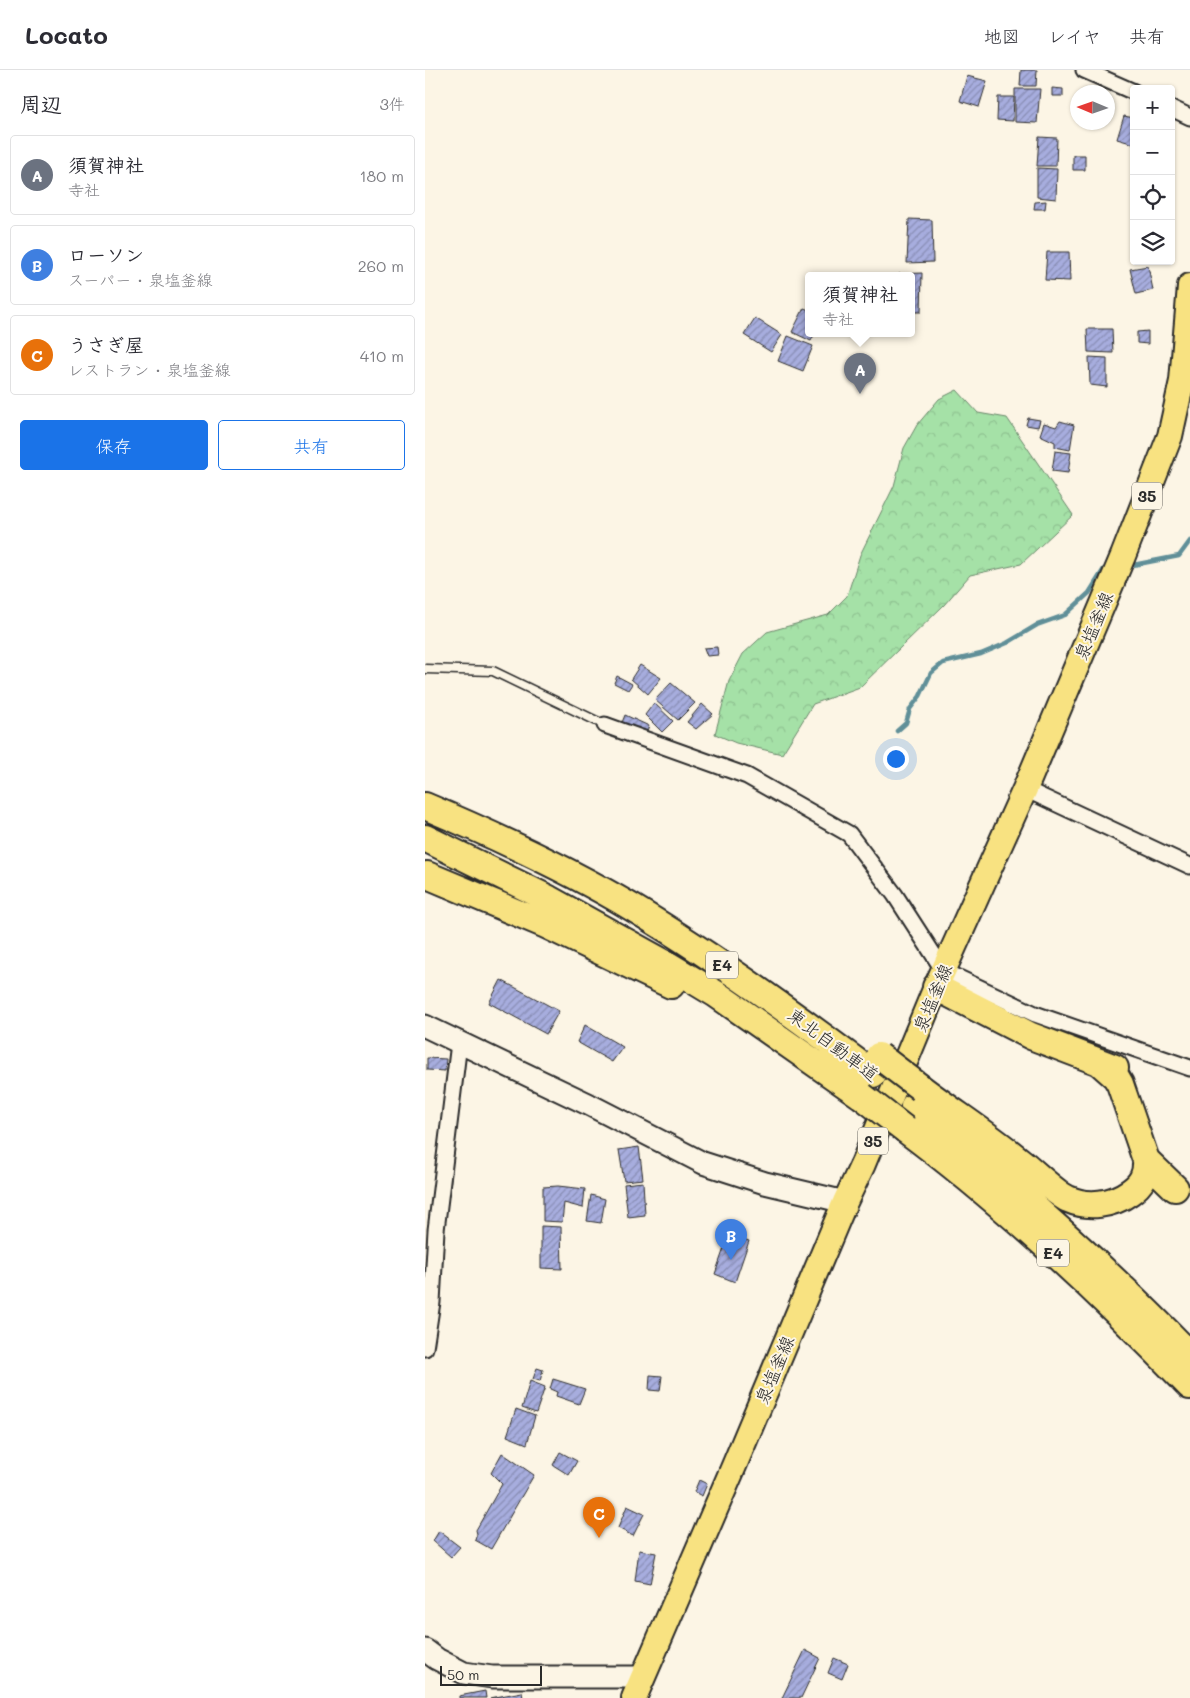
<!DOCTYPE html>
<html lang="ja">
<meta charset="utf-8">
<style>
body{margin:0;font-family:Mali,"Klee One",sans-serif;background:#f2f2f3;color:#2b2b33}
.controls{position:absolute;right:15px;top:15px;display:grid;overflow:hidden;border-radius:5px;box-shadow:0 1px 4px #0004}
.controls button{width:45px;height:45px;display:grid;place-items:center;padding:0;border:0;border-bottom:1px solid #e1e1e2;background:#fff;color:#2b2b33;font:25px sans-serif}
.compass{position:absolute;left:645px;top:15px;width:45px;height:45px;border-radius:50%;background:#fff;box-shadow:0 1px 4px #0004;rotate:272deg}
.scale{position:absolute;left:15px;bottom:12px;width:102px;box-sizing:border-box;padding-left:5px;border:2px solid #2b2b2b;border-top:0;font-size:14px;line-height:18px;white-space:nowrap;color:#2b2b2b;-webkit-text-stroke:4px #fcf5e5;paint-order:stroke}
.you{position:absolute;left:470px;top:688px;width:18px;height:18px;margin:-12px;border:4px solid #fff;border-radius:50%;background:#1a73e8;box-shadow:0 0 0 8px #1a73e833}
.badge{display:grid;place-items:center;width:32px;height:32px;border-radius:50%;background:#1a73e8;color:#fff;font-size:16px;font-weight:700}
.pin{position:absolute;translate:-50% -41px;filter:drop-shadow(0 1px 2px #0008)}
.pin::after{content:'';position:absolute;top:26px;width:18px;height:15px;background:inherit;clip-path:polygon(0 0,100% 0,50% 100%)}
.popup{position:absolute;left:380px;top:202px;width:110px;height:65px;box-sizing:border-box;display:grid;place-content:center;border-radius:5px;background:#fff;filter:drop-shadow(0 1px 4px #0005);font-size:16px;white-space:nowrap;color:#7c7c81}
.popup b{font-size:19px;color:#2b2b33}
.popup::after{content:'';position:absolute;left:50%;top:100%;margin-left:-10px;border:10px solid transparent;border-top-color:#fff}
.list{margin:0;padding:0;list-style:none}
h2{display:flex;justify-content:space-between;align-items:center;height:65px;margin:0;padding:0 20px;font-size:21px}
h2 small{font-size:16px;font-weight:400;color:#7c7c81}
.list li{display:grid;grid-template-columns:32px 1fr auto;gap:15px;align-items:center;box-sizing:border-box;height:80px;margin:0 10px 10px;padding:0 10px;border:1px solid #e1e1e2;border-radius:5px}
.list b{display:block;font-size:19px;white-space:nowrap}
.list p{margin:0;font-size:16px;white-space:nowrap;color:#7c7c81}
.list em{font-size:16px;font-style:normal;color:#7c7c81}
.actions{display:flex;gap:10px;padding:15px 20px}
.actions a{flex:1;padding:11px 0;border:1px solid #1a73e8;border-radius:5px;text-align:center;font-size:18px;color:#1a73e8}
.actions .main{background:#1a73e8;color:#fff}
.icon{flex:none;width:28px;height:28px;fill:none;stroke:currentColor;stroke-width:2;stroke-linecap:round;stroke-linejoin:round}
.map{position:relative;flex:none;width:765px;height:1628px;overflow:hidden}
header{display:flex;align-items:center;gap:30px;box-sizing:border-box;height:70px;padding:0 25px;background:#fff;border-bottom:1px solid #e1e1e2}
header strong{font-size:24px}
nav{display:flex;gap:28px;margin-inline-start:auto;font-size:18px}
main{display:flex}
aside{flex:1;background:#fff}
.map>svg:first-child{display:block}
.forest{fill:url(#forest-crowns);stroke:#688669}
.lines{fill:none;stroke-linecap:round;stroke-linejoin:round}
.stream{stroke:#608f98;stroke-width:4.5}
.building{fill:url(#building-hatch);stroke:#2b2b2b}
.lane-casing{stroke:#2b2b2b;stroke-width:11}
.street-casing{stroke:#2b2b2b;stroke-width:19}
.secondary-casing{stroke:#2b2b2b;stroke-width:25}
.primary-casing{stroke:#2b2b2b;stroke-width:28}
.highway-casing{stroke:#2b2b2b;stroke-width:30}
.lane{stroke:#fcf5e5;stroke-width:8}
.street{stroke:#fcf5e5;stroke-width:15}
.secondary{stroke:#fcf5e5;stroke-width:21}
.primary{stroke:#f8e281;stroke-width:24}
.highway{stroke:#f8e281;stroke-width:26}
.highway-bridge-casing{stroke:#2b2b2b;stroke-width:30;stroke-linecap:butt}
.highway-bridge{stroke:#f8e281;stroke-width:26}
.labels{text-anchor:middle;stroke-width:4;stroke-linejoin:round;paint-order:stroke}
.shield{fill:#fcf5e5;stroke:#6a6863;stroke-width:1}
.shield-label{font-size:16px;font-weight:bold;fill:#2b2b2b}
.street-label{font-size:18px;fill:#2b2b2b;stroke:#fcf5e5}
</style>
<header>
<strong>Locato</strong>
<nav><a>地図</a><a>レイヤ</a><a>共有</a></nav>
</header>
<main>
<aside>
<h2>周辺<small>3件</small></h2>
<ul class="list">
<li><span class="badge" style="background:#6b7280">A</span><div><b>須賀神社</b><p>寺社</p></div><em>180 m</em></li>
<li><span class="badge" style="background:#3f7fe0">B</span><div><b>ローソン</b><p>スーパー · 泉塩釜線</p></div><em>260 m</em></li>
<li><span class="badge" style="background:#e8710a">C</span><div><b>うさぎ屋</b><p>レストラン · 泉塩釜線</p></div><em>410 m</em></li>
</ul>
<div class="actions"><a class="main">保存</a><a>共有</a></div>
</aside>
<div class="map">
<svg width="765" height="1628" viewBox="0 0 765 1628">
<defs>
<pattern id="forest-crowns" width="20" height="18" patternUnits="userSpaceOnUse" patternTransform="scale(1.25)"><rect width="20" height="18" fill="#a5e1a7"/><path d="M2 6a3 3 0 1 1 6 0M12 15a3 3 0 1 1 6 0" fill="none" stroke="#8ec190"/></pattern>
<pattern id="building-hatch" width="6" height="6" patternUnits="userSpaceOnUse" patternTransform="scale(1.25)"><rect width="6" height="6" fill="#a7adde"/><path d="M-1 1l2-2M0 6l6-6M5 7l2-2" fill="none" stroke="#888db4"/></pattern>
</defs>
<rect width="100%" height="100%" fill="#fcf5e5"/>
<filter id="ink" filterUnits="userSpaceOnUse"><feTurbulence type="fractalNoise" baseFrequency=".02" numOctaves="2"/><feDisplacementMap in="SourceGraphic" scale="10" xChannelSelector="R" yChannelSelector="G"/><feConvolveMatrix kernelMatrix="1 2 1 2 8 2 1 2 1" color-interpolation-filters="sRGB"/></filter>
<g filter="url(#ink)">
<path class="forest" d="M532,320L553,343L582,348L648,445L596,494L545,505L519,535L435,617L388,634L357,684L311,673L290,664L304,611L318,584L342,562L403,545L422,526L435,485L469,416L479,378L492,355L514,329Z"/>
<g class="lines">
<path class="stream" d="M703,496L754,486L765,471
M472,661L481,653L485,639L495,626L506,603L518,593L556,584L582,573L612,555L640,545L664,523L679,499L686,498"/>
</g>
<path class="building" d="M596,0H612L611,16H595Z
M542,6L562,11L554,37L535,31Z
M627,18L638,19V26H627Z
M590,19H615L612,53L590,52Z
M573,27H589L588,51L572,50Z
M699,46L709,48V74L692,69Z
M614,67L632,68L631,96H612Z
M648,85H660V100H648Z
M612,98L632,99L631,129L612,127Z
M621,131L620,139H609L610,132Z
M484,149L507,150L508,192L482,193Z
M622,182H644L645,211L620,210Z
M723,196L728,220L711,224L705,199Z
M497,203L496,242H486V205L474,204Z
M379,238L384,240V263H390L386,271L367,262Z
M330,248L357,265L346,282L319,265Z
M662,259H687L688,283L663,282Z
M723,261V274L712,273V262Z
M363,266L388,276L378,301L353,291Z
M664,287L682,288V317L665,315Z
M603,348L615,350L613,357L601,355Z
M635,351L649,355L645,380L630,377V372L615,365L619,353L631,357Z
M630,381L646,383L643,403L627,401Z
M292,577L293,585L282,586L279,578Z
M215,595L236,608L223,624L206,609Z
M192,606L207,614L203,620L189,613Z
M246,613L270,633L253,650L230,630Z
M229,633L248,651L237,662L220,645Z
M277,634L288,644L271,659L262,652Z
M200,645L224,656L220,665L196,655Z
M76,910L134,941L121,964L64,933Z
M160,955L198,977L187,992L152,972Z
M2,988L21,989L20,1001L2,1000Z
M214,1077L218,1109L199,1111L194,1080Z
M218,1112L220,1145L203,1147L199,1114Z
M133,1116L160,1119L158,1138L139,1133L137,1152L118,1151V1117Z
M166,1125L180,1129L176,1153L162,1151Z
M116,1156L136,1157L137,1199L116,1198Z
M304,1164L324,1171L310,1212L290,1204Z
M112,1298L118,1300L115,1311L108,1309Z
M225,1305L237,1306L235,1321L224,1320Z
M128,1309L160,1319L154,1334L131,1326L132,1322L125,1319Z
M105,1311L120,1317L111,1343L97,1338Z
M91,1339L110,1346L102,1374L82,1366Z
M135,1382L152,1391L144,1405L128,1395Z
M77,1383L109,1405L66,1479L50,1470L52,1464L51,1460L77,1414L66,1403Z
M274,1410L282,1414L277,1426L269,1422Z
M202,1436L219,1444L208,1466L193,1458Z
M14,1461L35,1477L26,1487L8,1471Z
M214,1480L231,1483L225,1514L210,1511Z
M380,1580L395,1588L376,1628H357Z
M409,1588L423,1594L417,1609L403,1603Z
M60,1621L61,1628H34V1626Z
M97,1622L98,1628H65Z"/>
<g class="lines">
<defs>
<path id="lane" d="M0,599L68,601L180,655"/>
<path id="street" d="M659,0L709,22
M746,38L765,47
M180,655L322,706L424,764L470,825L519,901L610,944L765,998
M600,719L765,796
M0,1278L7,1232L11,1160L34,973"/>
<path id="secondary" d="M0,956L163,1034L278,1093L340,1113L420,1132
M0,1580L12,1589L39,1603L67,1607H219"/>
<path id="primary" d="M209,1628L309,1396L420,1132L438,1094L511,917L600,719L698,486L745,366L757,311L765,216"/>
<path id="highway" d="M0,736C71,766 141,798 208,838C291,888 370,945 448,1004
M0,768L124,829L243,895L291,924L437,1026
M2,805L121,855L246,915
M511,917L606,966L690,998
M496,1018C529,1043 564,1065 595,1091C607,1100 631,1124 643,1129C663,1138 687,1135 705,1122C717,1114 722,1104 721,1090L695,1014L691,1007L674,992
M489,1036C586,1114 679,1196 765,1285
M481,1060C583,1136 677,1225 765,1316
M721,1090L750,1118"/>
</defs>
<use href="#lane" class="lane-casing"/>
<use href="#street" class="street-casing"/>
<use href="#secondary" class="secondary-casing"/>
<use href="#primary" class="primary-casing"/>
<use href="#highway" class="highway-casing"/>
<use href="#lane" class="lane"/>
<use href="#street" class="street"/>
<use href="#secondary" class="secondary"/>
<use href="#primary" class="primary"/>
<use href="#highway" class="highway"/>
<defs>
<path id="highway-bridge" d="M454,986L496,1018
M437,1026L481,1060"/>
</defs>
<use href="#highway-bridge" class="highway-bridge-casing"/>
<use href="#highway-bridge" class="highway-bridge"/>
</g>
</g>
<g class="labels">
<g class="shield">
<rect x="707" y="412.5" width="30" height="27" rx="4"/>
<rect x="281" y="881.5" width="32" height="27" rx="4"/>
<rect x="433" y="1057.5" width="30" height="27" rx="4"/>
<rect x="612" y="1169.5" width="32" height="27" rx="4"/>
</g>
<g class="shield-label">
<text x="722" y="432">35</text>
<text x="297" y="901">E4</text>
<text x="448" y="1077">35</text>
<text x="628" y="1189">E4</text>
</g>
<g class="street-label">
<text transform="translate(669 556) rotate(-67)" y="6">泉塩釜線</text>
<text transform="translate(508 928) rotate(-67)" y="6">泉塩釜線</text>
<text transform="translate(408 975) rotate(37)" y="6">東北自動車道</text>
<text transform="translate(350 1300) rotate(-67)" y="6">泉塩釜線</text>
</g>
</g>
</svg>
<div class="controls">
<button>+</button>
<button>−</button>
<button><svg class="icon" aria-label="locate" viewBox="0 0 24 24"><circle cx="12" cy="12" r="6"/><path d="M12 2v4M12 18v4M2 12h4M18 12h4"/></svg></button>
<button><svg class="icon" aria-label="layers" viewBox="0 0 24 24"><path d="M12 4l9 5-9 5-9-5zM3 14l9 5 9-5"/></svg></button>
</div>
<svg class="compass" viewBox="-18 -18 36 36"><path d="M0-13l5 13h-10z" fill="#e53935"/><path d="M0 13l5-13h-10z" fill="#7c7c81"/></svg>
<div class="scale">50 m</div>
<div class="you"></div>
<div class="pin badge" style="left:435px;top:324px;background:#6b7280">A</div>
<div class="popup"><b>須賀神社</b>寺社</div>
<div class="pin badge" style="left:306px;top:1190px;background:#3f7fe0">B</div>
<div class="pin badge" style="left:174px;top:1468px;background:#e8710a">C</div>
</div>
</main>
